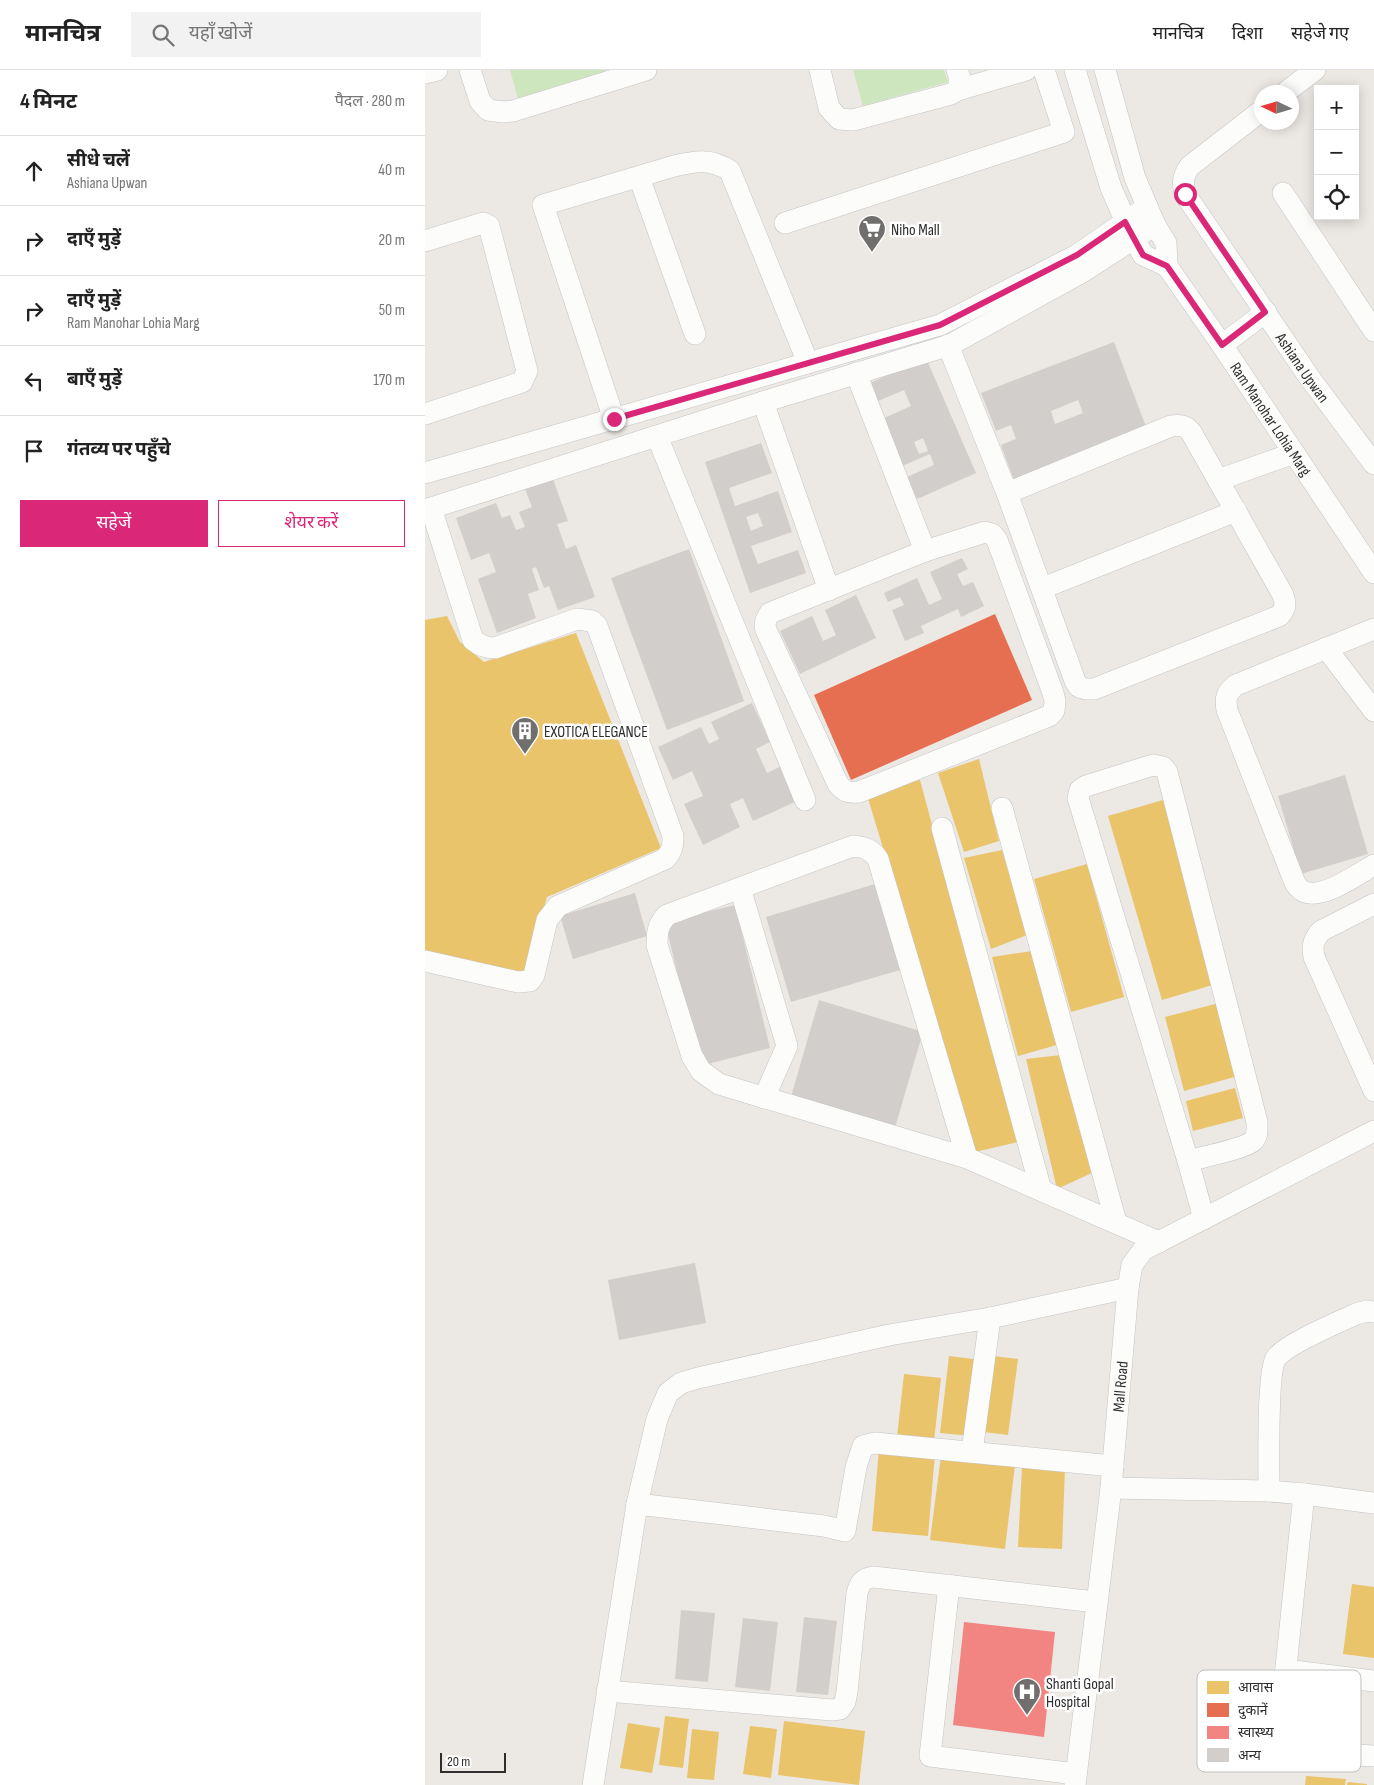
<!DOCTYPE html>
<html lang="hi">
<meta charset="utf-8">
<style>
body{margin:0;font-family:"Sofia Sans Condensed","Noto Sans Devanagari",sans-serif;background:#f2f2f2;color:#222}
.controls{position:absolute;right:15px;top:15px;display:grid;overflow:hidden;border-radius:0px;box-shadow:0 2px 12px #0003}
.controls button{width:45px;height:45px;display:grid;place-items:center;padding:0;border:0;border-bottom:1px solid #e0e0e0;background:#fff;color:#222;font:25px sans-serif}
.compass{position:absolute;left:829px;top:15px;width:45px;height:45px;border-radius:50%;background:#fff;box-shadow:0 2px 12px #0003;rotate:274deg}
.scale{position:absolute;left:15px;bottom:12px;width:66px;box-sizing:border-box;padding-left:5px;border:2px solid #2e2e2e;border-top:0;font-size:14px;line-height:18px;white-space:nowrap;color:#2e2e2e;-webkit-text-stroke:4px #fff;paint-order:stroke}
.stop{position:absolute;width:15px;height:15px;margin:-11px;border:4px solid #db2777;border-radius:50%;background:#fff}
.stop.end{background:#db2777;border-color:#fff;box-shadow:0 1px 5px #0008}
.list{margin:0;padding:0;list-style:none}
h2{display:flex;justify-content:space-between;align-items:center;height:65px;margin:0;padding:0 20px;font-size:21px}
h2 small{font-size:16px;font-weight:400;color:#767676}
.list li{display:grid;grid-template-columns:32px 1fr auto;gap:15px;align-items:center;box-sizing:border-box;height:70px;padding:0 20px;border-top:1px solid #e0e0e0}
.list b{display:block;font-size:19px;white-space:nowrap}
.list p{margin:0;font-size:16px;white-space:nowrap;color:#767676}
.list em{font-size:16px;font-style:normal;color:#767676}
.actions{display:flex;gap:10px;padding:15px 20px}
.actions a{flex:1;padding:11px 0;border:1px solid #db2777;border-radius:0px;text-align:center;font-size:18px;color:#db2777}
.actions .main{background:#db2777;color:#fff}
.icon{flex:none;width:28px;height:28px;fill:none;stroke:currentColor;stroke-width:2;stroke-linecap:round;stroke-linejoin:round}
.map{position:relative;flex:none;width:949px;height:1715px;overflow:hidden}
header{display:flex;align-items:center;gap:30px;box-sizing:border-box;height:70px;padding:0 25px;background:#fff;border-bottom:1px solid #e0e0e0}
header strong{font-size:24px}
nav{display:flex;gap:28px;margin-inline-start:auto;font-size:18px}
.search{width:350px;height:45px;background:#f2f2f2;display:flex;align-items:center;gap:12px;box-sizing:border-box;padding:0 18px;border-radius:0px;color:#767676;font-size:19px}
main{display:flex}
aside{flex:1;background:#fff}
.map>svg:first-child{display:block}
.green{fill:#cee6be}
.homes{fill:#e9c46a}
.shops{fill:#e76f51}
.health{fill:#f28482}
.building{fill:#d1cecb;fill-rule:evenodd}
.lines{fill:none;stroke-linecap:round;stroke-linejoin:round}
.minor-casing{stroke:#c5c4c5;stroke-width:22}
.minor{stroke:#fcfcfb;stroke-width:21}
.route{stroke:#db2777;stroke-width:6}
.labels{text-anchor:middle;stroke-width:5;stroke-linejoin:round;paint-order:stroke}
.poi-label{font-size:16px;fill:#2e2e2e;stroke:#fff;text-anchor:start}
.street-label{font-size:16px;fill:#2e2e2e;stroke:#fff}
.key{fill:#fff;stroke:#c0c0c0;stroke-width:1}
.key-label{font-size:14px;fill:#2e2e2e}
</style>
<header>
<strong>मानचित्र</strong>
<div class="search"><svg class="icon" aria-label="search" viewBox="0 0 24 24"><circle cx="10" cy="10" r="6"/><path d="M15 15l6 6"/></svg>यहाँ खोजें</div>
<nav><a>मानचित्र</a><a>दिशा</a><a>सहेजे गए</a></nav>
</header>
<main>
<aside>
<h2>4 मिनट<small>पैदल · 280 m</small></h2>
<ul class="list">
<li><svg class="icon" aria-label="ahead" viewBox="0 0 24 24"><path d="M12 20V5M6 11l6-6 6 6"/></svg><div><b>सीधे चलें</b><p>Ashiana Upwan</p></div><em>40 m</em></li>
<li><svg class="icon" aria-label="right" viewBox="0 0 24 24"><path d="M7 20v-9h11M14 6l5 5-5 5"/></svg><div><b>दाएँ मुड़ें</b></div><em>20 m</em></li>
<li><svg class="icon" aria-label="right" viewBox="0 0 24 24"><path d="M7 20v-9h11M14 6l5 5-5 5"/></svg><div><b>दाएँ मुड़ें</b><p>Ram Manohar Lohia Marg</p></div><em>50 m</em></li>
<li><svg class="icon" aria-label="left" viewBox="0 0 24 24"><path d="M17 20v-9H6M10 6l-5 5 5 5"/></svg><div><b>बाएँ मुड़ें</b></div><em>170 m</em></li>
<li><svg class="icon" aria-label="arrive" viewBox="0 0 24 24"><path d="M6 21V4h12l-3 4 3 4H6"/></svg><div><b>गंतव्य पर पहुँचे</b></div></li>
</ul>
<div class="actions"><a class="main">सहेजें</a><a>शेयर करें</a></div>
</aside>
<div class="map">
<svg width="949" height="1715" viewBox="0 0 949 1715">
<rect width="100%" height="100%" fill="#ece8e4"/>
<path class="green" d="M85,0H180L181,3L93,29Z
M428,0H519L523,12L438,36Z"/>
<path class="homes" d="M22,546L35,572L59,592L151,563L236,778L122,827L101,904L0,882V550Z
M554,689L574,771L539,782L513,703Z
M495,710L593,1072L550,1082L442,725Z
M738,730L791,914L737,930L683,746Z
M577,780L602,865L566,879L539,788Z
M662,794L699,927L646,942L609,809Z
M607,881L632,975L593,986L567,887Z
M794,933L813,1006L759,1021L740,947Z
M636,985L669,1102L632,1119L601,989Z
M810,1018L818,1048L768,1061L761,1031Z
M560,1285L593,1289L583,1365L551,1361Z
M524,1286L556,1290L547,1366L515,1363Z
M479,1304L516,1308L509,1371L472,1367Z
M454,1379L510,1384L503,1466L447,1461Z
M516,1386L590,1395L580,1479L505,1470Z
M597,1397L640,1398L637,1479L593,1477Z
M927,1514L949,1517V1588L918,1584Z
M240,1646L264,1649L258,1698L234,1695Z
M359,1651L440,1661L434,1715L353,1705Z
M203,1653L235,1658L227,1703L195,1698Z
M325,1656L352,1659L346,1708L318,1704Z
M267,1659L294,1662L289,1710L262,1708Z
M881,1706L921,1709L920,1715H880Z
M923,1712L942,1714V1715H922Z"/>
<path class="shops" d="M570,544L607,630L426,710L389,625Z"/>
<path class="health" d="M539,1552L630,1562L619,1667L528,1655Z"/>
<path class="building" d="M689,272L723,362L590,413L576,375L591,369L586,355L571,361L556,323ZM653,330L658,343L630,354L626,341Z
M501,288L551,403L492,429L482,407L509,395L505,384L477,396L457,349L486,336L479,320L453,331L445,313ZM498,368L503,381L494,384L489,372Z
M336,373L347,403L304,418L310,436L353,421L367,462L326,476L333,494L373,480L381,503L325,523L280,392ZM333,443L338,456L326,461L321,447Z
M128,409L143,451L132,454L141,479L151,475L170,527L133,540L124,516L119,518L111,497L107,499L114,520L103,524L111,548L72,563L53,509L71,502L64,483L46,490L31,448L71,433L77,448L85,445L91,460L100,457L94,442L107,437L100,419Z
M264,479L319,631L242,660L186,508Z
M537,488L543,499L532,504L538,516L548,512L559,536L536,547L533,539L496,556L499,563L480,571L467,540L479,535L475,527L463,532L459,523L492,508L504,535L517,529L505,502Z
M431,525L451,568L375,604L355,561L387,546L398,571L411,565L400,540Z
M327,633L345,672L331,679L342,703L356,696L372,731L328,751L318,728L305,734L315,757L278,775L259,734L278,726L267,701L248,710L233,677L276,657L284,674L294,669L286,652Z
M920,705L943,784L876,804L853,726Z
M450,814L475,900L366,932L341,847Z
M210,823L222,866L148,889L135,846Z
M310,835L345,978L275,996L240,852Z
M394,930L498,962L469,1061L365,1030Z
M270,1193L281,1253L194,1270L183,1210Z
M256,1540L290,1543L283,1612L250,1609Z
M379,1547L412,1551L403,1625L371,1622Z
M318,1548L353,1552L345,1621L310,1617Z"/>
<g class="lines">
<defs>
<g id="minor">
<path d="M45,0L55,31L63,40L78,42L88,41L221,0"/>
<path d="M395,0L404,38L414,49L428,50L526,24L533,20L535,8L532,0"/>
<path id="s1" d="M650,0L686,118L701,152L718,185L742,196L797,275L949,503"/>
<path d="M680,0L710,108L730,155L741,173L742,196"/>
<path d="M0,3L12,0"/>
<path d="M533,20L601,0"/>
<path d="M861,22L890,0"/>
<path id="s2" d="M836,41L765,96C758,106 757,112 760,124L884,307L949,394"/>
<path d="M214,107L270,264"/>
<path d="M858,123L949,261"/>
<path d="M360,153L639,62L619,0"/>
<path d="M0,171L58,153L64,156L102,301L97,312L0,344"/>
<path d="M523,275L582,423L650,611L654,617L661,619H669L854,546C861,539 861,534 858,525L766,362C760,355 755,355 746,356L582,423"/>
<path d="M797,275L841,242"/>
<path d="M431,303L500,481"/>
<path d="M338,332L404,520"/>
<path d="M189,349L118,135L249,96C270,91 286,88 305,101L383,293"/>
<path d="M232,366L380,730"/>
<path d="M0,403L515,255L652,185L722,137"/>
<path d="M793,410L869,383"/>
<path d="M0,440L338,332L525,275L659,201L730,155"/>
<path d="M560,462L567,464L572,470L628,623L630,631L629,641L624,646L434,722C424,723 419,722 413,714L341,560C339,553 341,549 345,543L500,481Z"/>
<path d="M618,518L811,441"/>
<path d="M949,559L811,615C801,623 800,628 802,640L870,813C872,816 875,820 878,821C897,831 932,804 949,795"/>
<path d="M901,578L949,641"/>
<path d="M577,738L691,1152"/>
<path d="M517,758L616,1120"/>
<path d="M315,818L362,976L339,1028"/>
<path d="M949,834L896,861C888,870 887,876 889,887L949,1021"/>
<path d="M0,891L93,912L105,911L109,905L122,850L133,836L240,789C247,781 248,777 248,766L172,556L167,551L152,549L70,578C61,578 55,576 48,570L6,438"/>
<path d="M542,1088L453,789C446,779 439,777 428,776L242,845C233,854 232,862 232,875L267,986L276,1001L294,1014L542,1088L734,1172"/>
<path d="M763,1091C777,1087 819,1079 828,1071C833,1066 832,1059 832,1052L742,702L738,697L728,695L661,716L655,720L653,728L763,1091L779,1149"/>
<path d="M547,1382L565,1248"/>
<path d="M686,1418L844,1421L879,1424L949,1433"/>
<path d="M844,1421C844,1398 842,1301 851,1288C861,1274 914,1252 931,1244L942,1241L949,1242"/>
<path d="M879,1424L854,1664C855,1672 856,1676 863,1681L949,1686"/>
<path d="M212,1434L399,1456L420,1461L431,1397L438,1376L450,1373L688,1396"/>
<path d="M524,1515L505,1686L651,1704"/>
<path d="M861,1600L949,1611"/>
<path d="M182,1621L407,1640L415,1639L420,1632L422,1622L432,1523C435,1513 437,1509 448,1507L671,1532"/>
<path d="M168,1715L212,1434L232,1349L243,1323L256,1313L273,1308L464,1265L565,1248L703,1218"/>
<path id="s3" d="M650,1715L686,1418L703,1218L707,1195L718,1180L949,1061"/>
</g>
</defs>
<use href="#minor" class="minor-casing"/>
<use href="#minor" class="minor"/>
</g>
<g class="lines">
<path class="route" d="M189,349L515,255L652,185L700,152L718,185L742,196L797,275L840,242L760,124"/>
</g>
<defs>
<symbol id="supermarket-pin" viewBox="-11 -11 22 30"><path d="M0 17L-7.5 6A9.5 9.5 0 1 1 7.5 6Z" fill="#706f6e" stroke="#fff"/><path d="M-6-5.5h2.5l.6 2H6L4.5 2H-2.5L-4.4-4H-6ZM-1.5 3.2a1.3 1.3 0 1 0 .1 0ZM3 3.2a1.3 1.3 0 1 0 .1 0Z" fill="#fff"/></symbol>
<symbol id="building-pin" viewBox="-11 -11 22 30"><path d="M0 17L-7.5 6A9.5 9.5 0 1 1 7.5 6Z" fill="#706f6e" stroke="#fff"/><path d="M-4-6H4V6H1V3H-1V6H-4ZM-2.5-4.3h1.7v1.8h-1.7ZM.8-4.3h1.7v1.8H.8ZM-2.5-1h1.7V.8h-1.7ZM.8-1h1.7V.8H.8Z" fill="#fff"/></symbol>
<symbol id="hospital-pin" viewBox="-11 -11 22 30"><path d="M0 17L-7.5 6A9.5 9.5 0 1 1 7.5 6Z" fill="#706f6e" stroke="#fff"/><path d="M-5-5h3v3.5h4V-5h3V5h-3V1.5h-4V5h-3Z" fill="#fff"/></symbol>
</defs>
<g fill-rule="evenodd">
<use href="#supermarket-pin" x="431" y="143" width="32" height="43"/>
<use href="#building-pin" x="84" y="645" width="32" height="43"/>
<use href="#hospital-pin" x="586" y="1606" width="32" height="43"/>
</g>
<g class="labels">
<g class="poi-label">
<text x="466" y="165">Niho Mall</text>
<text x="119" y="667">EXOTICA ELEGANCE</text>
<text x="621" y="1619">Shanti Gopal<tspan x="621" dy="18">Hospital</tspan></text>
</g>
<g class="street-label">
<text dy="6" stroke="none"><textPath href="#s2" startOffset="329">Ashiana Upwan</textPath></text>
<text dy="6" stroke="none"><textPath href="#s1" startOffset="409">Ram Manohar Lohia Marg</textPath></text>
<text dy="6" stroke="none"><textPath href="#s3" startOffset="401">Mall Road</textPath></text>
</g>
</g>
<rect x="772" y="1600" width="164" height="102" rx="8" class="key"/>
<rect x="782" y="1611" width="22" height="13" fill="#e9c46a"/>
<rect x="782" y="1633" width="22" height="14" fill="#e76f51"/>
<rect x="782" y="1656" width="22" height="13" fill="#f28482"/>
<rect x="782" y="1678" width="22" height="14" fill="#d1cecb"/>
<g class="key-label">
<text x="813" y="1622">आवास</text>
<text x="813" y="1645">दुकानें</text>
<text x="813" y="1667">स्वास्थ्य</text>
<text x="813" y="1690">अन्य</text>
</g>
</svg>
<div class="controls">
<button>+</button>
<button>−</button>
<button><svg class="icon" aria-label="locate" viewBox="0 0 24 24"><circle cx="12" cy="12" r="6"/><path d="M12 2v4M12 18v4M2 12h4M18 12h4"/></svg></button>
</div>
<svg class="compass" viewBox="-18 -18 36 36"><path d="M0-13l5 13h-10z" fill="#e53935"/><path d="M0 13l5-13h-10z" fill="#767676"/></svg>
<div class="scale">20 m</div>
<div class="stop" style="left:760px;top:124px"></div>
<div class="stop end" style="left:189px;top:349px"></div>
</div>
</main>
